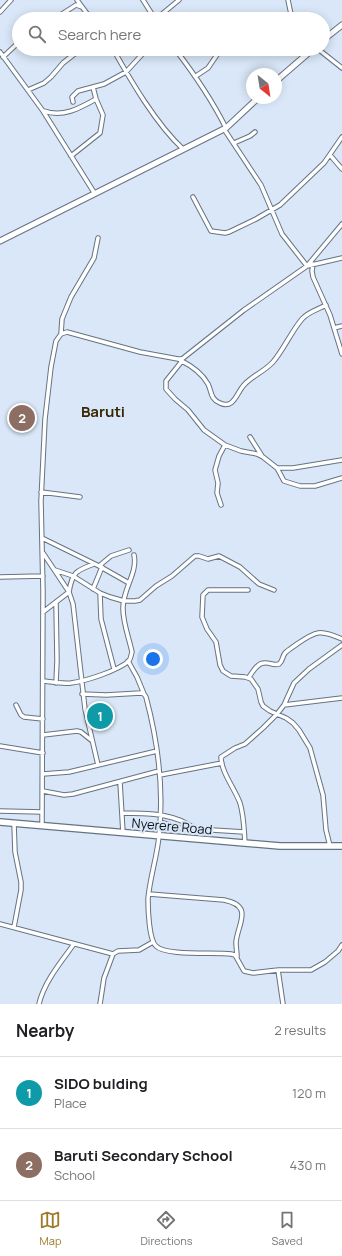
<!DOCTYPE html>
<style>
body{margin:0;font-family:Manrope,sans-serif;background:#f6f6f6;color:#202124}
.compass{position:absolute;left:246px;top:68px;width:36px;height:36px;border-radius:50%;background:#fff;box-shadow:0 2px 10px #0003;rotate:150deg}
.you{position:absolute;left:153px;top:659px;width:14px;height:14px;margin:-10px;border:3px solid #fff;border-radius:50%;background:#1a73e8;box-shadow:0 0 0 6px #1a73e833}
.badge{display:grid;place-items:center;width:26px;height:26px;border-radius:50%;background:#9e7926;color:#fff;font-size:13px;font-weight:700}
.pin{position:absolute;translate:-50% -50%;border:2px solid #fff;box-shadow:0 1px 4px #0006}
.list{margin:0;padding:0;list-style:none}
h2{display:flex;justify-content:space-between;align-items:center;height:52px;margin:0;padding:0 16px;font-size:17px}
h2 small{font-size:13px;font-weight:400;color:#757577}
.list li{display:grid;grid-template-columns:26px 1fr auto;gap:12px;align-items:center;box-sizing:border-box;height:72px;padding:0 16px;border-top:1px solid #e0e0e0}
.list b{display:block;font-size:15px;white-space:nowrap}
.list p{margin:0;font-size:13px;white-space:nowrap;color:#757577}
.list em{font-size:13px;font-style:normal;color:#757577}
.icon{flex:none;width:22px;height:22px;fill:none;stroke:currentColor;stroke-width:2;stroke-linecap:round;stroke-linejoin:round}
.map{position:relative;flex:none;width:342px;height:1004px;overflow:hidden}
.search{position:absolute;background:#fff;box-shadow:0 2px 10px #0003;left:12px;right:12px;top:12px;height:44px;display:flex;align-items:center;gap:10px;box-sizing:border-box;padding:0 14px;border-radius:22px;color:#757577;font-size:15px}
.sheet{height:196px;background:#fff}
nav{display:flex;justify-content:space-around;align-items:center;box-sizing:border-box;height:56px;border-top:1px solid #e0e0e0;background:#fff;font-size:11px;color:#757577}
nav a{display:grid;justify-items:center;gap:2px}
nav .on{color:#9e7926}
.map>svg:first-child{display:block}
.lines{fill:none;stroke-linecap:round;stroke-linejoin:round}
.street-casing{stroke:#667382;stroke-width:5.5}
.secondary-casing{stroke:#667382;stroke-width:7}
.primary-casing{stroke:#667382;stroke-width:8}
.street{stroke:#fff;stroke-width:3.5}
.secondary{stroke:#fff;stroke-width:5}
.primary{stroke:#fff;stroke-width:5.5}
.labels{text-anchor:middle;stroke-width:4;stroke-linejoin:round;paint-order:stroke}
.street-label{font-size:13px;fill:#090d13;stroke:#d9e7f8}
.quarter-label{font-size:15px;font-weight:bold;fill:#382700;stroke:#d9e7f8}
</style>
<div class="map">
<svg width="342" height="1004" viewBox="0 0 342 1004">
<rect width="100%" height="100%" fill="#d9e7f8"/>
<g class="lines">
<defs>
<path id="street" d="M77,0L91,19
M143,0L155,19
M288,0L292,19
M0,12L11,0
M49,19L62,14L76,5L82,7
M156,19L179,0
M113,49C131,81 156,124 183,149
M175,49C195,75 211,98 226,128
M300,49L303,57
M318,49L342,68
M0,52L43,111L95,194
M3,57L19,42
M196,76L208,68L221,49
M28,90L44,83L51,77L63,63L77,52
M73,102L72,97L78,91L104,84L126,72L147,49
M44,111C63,118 80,108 96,99
M224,129L261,185L282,234L307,266L342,258
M234,143L250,136L255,132
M330,155L342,169
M71,156L100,133L103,115L96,99L93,87
M193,197L211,231L225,233L229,232L256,219L280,205L324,163L342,137
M313,264L312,271L313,277L330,315L342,354
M334,328L342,326
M61,334L67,332L140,352L178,359H182L244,310L307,266L342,224
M180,360C190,365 202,373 208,384C212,392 210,399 220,403C234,410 237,392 244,385C252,376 265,371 273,362C284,349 291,332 302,319C308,312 319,309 326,305
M182,361L166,381V389L175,399L188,410L204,430L225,445L241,451L257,454L263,457L277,468L284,481L300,486H315L342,478
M250,437L262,456
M277,468H293L342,460
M41,492L80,497
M221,505L217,493L218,483L215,470L219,456L225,445
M42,538L99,566L129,583
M43,553L69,592L73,604L85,709L98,765
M99,566L111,556L129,550
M55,570L73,576L100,593L110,597L124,601H135L140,600L156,586L172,576L195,556H199L208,559L219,556L240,567L259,584L274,590
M0,577L43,576
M93,589L102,567
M248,590H208L203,595L202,617L207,629L216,642L220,665L223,671L231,676L245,677L251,679L258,689L261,702L263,706L270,711L286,718L293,723L299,730L310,748L323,795L326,830L330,846
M100,593L101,619L114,669
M43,612L69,592C72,572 77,570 94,564
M128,661L137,677L144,694
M249,677C252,673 257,663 264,663C269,662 273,666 279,664C283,661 282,657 285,653C288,650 293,647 297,644C316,631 320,629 342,639
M43,681C52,682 61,684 71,683C86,681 117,671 129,661C131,658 131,655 132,652C129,638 123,623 123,609C122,590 138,573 134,555
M56,683L57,661L56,603
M82,694L106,695L141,693L144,694L146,697C158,742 164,790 159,836C157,857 150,877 148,899C148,909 149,940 156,946C165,956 215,952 231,954L235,955L244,971L253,973L278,970H311L325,962L338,951L342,945
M16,705L21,715L24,717L43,719
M284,705L342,698
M43,735L77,731L81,732L91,740
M0,746L43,753
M43,774L69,772L157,751
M160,775L222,763
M120,782L123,833
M43,791L64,795L73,794L159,771
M0,811L42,812
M122,813C147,814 172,812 194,828
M160,822L180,828L244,832
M14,823L15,852L21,882V890L14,927
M42,826L43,591L41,501L45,419L51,367L56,341L61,334L62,319L71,297L94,258L98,238
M245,843C244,830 244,816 240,803C235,789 221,772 221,757L235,748L245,744L263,728L277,714L284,705L294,683L309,669L342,645
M149,894L224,900C254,906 238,923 236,942C236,947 237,952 237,957
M0,924L113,954
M278,970L283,1004
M39,1004C44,982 61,962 74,944
M100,1004L104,978L113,954L118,951L139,950L153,942"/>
<path id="secondary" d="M323,40L342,25
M276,81L313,49
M0,241L226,128L258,98"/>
<path id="primary" d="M0,822L280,846H342"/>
</defs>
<use href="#street" class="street-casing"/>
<use href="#secondary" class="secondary-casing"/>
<use href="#primary" class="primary-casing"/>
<use href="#street" class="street"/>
<use href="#secondary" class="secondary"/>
<use href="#primary" class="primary"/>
</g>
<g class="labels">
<g class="street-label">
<text transform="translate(172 826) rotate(5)" y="5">Nyerere Road</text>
</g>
<g class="quarter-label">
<text x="103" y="417">Baruti</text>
</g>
</g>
</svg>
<svg class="compass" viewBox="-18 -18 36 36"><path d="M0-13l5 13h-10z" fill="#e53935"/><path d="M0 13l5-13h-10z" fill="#757577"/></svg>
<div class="you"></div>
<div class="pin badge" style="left:100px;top:716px;background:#0f9aa8">1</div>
<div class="pin badge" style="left:22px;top:418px;background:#8d6e63">2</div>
<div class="search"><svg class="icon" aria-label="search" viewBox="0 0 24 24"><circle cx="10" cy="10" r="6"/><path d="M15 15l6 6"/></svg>Search here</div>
</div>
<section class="sheet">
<h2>Nearby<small>2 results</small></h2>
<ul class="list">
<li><span class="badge" style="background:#0f9aa8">1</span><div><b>SIDO bulding</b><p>Place</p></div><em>120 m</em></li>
<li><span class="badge" style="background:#8d6e63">2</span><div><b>Baruti Secondary School</b><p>School</p></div><em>430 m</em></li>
</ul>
</section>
<nav>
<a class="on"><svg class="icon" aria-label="map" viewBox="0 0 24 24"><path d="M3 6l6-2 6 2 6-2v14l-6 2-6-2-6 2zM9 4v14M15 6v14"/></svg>Map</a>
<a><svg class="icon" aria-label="directions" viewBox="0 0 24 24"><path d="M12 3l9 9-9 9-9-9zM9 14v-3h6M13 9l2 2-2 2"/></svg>Directions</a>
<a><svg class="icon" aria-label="saved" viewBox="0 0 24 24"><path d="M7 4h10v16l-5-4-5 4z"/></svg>Saved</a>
</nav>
